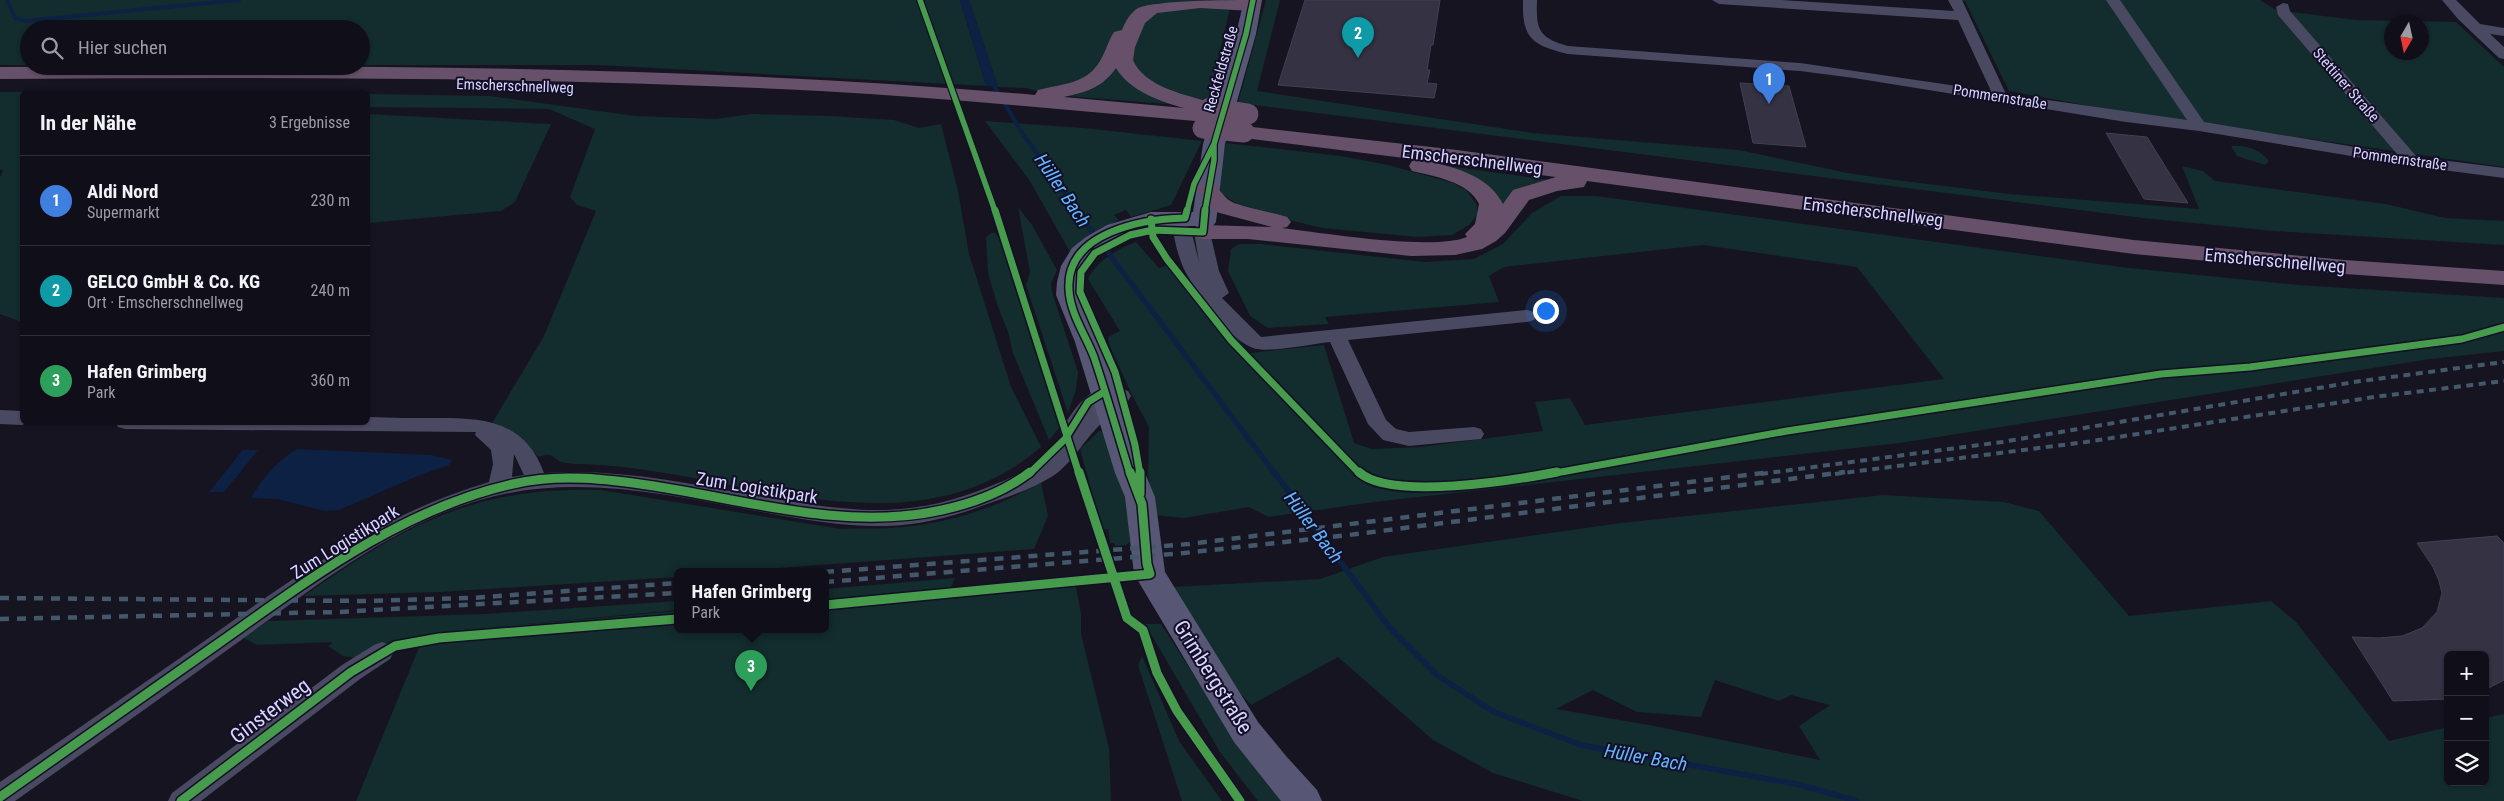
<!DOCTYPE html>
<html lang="de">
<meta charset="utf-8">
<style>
body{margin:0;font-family:"Roboto Condensed",sans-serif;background:#191822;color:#f1f3f6}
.controls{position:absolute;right:15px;bottom:15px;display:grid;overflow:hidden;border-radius:8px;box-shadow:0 1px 4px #0004}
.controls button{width:45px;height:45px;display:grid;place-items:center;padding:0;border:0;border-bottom:1px solid #302f38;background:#100f19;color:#f1f3f6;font:25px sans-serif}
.compass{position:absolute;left:2384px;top:15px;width:45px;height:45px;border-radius:50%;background:#100f19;box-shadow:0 1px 4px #0004;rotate:189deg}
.you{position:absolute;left:1545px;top:310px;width:18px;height:18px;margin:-12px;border:4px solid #fff;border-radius:50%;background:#1a73e8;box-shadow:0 0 0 8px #1a73e833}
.badge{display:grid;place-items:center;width:32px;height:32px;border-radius:50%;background:#2563eb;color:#fff;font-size:16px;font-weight:700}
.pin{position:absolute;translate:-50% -41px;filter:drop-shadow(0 1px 2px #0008)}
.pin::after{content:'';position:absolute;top:26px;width:18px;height:15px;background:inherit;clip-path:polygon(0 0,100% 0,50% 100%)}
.popup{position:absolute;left:674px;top:568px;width:155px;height:65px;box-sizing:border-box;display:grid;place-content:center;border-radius:8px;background:#100f19;filter:drop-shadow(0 1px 4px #0005);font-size:16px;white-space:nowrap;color:#9c9ca2}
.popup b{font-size:19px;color:#f1f3f6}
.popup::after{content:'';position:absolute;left:50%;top:100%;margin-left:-10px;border:10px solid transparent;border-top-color:#100f19}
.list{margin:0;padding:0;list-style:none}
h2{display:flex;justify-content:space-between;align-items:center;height:65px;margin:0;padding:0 20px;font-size:21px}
h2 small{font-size:16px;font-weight:400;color:#9c9ca2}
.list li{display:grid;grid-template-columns:32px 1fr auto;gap:15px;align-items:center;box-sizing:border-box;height:90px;padding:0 20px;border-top:1px solid #302f38}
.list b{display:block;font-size:19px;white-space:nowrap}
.list p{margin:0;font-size:16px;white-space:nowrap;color:#9c9ca2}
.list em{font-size:16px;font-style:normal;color:#9c9ca2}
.icon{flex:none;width:28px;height:28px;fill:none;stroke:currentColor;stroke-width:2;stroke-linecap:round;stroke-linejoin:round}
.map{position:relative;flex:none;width:2504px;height:801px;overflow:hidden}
.search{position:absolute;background:#100f19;box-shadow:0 1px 4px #0004;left:20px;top:20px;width:350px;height:55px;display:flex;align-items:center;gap:12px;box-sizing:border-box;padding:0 18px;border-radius:28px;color:#9c9ca2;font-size:19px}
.panel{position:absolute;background:#100f19;box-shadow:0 1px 4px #0004;left:20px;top:90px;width:350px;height:335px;border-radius:8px}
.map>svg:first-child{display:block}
.green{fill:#132c2d;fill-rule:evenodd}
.water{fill:#0d2144}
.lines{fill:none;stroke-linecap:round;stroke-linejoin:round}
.stream-far2{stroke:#0d2144;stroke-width:4}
.stream-far1{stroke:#0d2144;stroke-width:5}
.stream{stroke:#0d2144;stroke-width:5.5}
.building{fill:#343243;stroke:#433f54}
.street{fill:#4a4962;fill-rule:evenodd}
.secondary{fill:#575674;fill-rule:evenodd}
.highway{fill:#67516a;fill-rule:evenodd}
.rail-far1{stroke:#43596b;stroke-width:4;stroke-dasharray:7 5.5;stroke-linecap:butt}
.rail{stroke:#43596b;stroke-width:4.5;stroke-dasharray:9 8;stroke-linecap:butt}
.highway-bridge{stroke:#67516a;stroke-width:21}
.cycleway-far2-casing{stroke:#130f26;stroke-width:8}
.cycleway-far1-casing{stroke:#130f26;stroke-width:10}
.cycleway-casing{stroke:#130f26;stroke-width:12}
.cycleway-far2{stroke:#469c4c;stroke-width:5.5}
.cycleway-far1{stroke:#469c4c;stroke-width:7}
.cycleway{stroke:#469c4c;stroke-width:9}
.labels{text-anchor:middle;stroke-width:4;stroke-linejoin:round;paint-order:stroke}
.far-street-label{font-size:15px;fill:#d9d4ff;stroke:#130f26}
.street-label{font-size:18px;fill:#d9d4ff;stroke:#130f26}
.water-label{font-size:19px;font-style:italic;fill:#62b6ff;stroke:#130f26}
.near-street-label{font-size:21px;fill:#d9d4ff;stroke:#130f26}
</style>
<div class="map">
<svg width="2504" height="801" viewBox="0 0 2504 801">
<rect width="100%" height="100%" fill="#161421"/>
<path class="green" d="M0,0H960L986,86L597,65H361V29H29V65H0Z
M969,0H1232L1213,80L1214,101L1193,106L1054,95L1026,88L998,87Z
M1266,0H1280L1257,91L1532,133L1739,150L1847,173L1895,180L2010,194L2199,209L2182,166L2203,171L2215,181L2386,204L2445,218L2504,221V245L2274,231L2143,218L1238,103Z
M1955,0H2260L2276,10L2356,20L2456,22L2504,67V167L2111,110L2009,91L1965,1ZM2392,22H2422V52H2392Z
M173,91L269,92H22V322L0,314V177L3,171L0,169V92Z
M368,94L490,96L635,116L716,119L752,114L830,116L894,120L919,128L941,124L958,191L969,254L1011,387L1041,447C909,560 733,468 581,464C574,464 566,464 559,461C556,459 553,456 550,455C547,454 541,456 538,457C521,437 520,432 492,423L544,336L596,211L577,205L570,197L595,129L549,109L368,107Z
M368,114L551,124L515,202L501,211L368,223Z
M985,121L1084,128L1202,141L1171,205L1131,217L1126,210L1114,215L1119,220L1086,237L1070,252L1030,181Z
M1226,143L1341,156L1388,165L1453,183L1466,190L1477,205V215L1469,225L1452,235L1418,237L1322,228L1234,207L1237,204L1222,194L1217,183Z
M2231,146C2245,145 2260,149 2269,161L2265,165L2237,156Z
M1425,163L1550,180L1500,210Z
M1561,196H1596L2129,268L2298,285L2504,298V351L2430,359L1900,443L1374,502L1269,517L1249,507L1184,518L1153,515L1148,474L1149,427L1131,393L1109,344L1108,337L1120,331L1088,279C1098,260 1116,250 1136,242L1159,268L1169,265L1195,288L1250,353L1324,345L1354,443L1371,449L1421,447L1543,431L1535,402L1570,398L1585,425L1944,379L1857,267L1703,245L1504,267L1489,276L1499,302L1325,317L1329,324L1268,328L1250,316L1228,271L1231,249L1239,244H1260L1425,262L1474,259L1503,244L1532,213Z
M1018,207L1032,225L1057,270L1051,283L1052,292L1078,372L1076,389L1068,413L1026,285L1030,272Z
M991,233H995L1000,238L1060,427L1049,440L1013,353L1008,332L997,304L988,273L986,237Z
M1099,431H1104L1125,473L1130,542L1126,545L1115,546L1114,543H1110L1108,529H1102L1080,449Z
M1041,482L1048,516L1034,549L726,572H677V577L441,592L304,596C405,525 474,486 601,490L841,529C857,528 874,529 891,528C944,525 995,509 1041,482Z
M1884,495L2004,502L2039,511L2129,616L2271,601L2296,622L2389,741L2448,727V782H2485V718L2504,714V801H1583L1493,773L1433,740L1338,657L1251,705L1211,662L1173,587L1320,579L1383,557L1621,523ZM1715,680L1779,701L1791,695L1830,705L1799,726L1820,760L1649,725L1556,709L1593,690L1637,712L1701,717Z
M1074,576L1081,614V634L1109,748L1111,801H356L420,645L427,644L430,636L393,642L357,658L343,656L328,646L333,642L257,645L244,638L268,621L485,614L677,601V610L495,627L677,611V630H825V589L955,578L951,587Z
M1145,624H1161L1238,744L1286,801H1258L1220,752Z
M1142,656L1179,741L1222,801H1182L1138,665Z"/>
<path class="water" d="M960,0H969L998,87L986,86Z
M297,449L431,455L452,460L449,465L420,475L339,510L325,511L278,499L251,498C263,477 276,462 297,449Z
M243,450H258L224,492H209Z"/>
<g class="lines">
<path class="stream-far2" d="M7,0L15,18L25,21L239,0
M991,81L1021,131L1077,211"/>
<path class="stream-far1" d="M1076,210L1275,474"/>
<path class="stream" d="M1274,472L1389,627L1438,676L1494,712L1581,745L1801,785L1857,801"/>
</g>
<path class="building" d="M1305,0H1440L1433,45H1431L1427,70H1430L1427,83L1437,84L1434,98L1278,85Z
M1740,83L1789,86L1806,147L1753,143Z
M2106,133L2147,137L2188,203L2144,199Z
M2497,536L2504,543V680L2485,690V655H2448V699L2393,701L2352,637L2379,638L2402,636L2422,628L2437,612L2442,593L2439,581L2433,567L2417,543Z"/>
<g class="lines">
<path class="street" d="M1523,0H1537C1536,29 1538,38 1568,46L1800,63L1991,91L1958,20L1719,4L1712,0H1781L1954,11L1948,0H1962L2006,94L2187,120L2106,0H2120L2204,122L2397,154L2278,15L2276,7L2283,3L2288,4L2290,11L2417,157L2504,168V178L2412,166L2199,131L2126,122L1854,78L1800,71L1568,54C1532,45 1522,39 1523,0Z
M2442,0H2456L2480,24L2504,28V36L2490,34L2504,47V59L2499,58L2458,19Z
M1182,225L1188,226L1191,230L1199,262L1194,232L1197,228H1209L1219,271L1229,293L1222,298L1261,337L1527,310L1534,312L1536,316L1534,320L1527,322L1348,340L1386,420L1396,429L1409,432L1474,427L1481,429L1484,434L1481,439L1409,446L1383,440L1368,424L1330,342C1311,344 1274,352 1257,349C1231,344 1194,290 1183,267C1178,255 1175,243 1173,230L1176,226Z
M1116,382L1123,384L1125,390L1128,391L1131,396L1128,401C1117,411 1105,419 1095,430C1081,445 1071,464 1053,476C1034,488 1011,496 990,503C956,516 922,525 886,526C847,527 806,520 768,513C679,497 585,474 495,496C396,520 311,590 230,648C159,700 87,750 15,801H0V782C68,736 135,689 203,642C296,576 378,515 489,482L493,464L491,450L475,435L476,432H472L125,429L118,427L115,422H368V417C391,418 414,418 437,418C486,418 525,421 544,473C616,468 687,483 757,496C799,503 842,511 885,510C922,509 957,500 991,486C1021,474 1045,463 1066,438L1060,432C1076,406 1085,391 1116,382ZM514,454L524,475L512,477Z
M0,410L22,411V422H29L22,425L0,424Z
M382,642L390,645L394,652L390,659L360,679L201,801H168L172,793L342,665L374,645Z"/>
<path class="secondary" d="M1244,0H1262L1256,34L1225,144L1216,222L1212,227L1204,229L1195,226H1153L1123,235L1102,247L1090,257L1085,266L1081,282L1082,295L1101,342L1145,473L1155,497L1165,572L1258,722L1286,756L1317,790L1322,801H1281L1234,742L1134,574L1125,497L1115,473L1075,342L1056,295L1057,282L1061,266L1072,248L1086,237L1107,225L1151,212H1193L1203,144L1236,34Z"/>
<path class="highway" d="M1255,0L1261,5L1259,9L1252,11L1200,8L1157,13L1145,23L1135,47L1133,60C1144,86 1182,94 1206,101L1209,105L1206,110L1215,111L1218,116L1215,121L1207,122C1078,111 949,98 820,91C547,77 273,77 0,79V67C345,65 691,65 1035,95L1038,90C1061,84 1087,84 1100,61C1106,51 1108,41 1114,32L1122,30C1125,22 1130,13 1138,8C1159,0 1227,0 1255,0ZM1116,68C1130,91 1159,101 1184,108L1064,97C1087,92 1103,87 1116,68Z
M1244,126L1449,149L2134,240L2345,260L2504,271V285L2345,274L2134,254L1587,181L1584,187L1557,191L1529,200L1505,233L1496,241L1482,249L1455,255L1411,256L1248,239H1203L1195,237L1191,232L1195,227L1203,225L1272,227L1216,212L1196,190L1199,185C1221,180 1219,197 1234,203C1251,209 1270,212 1287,217L1291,222L1287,227L1282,228C1323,233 1433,251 1467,237L1465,234L1475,224L1479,204C1469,182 1434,176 1412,171L1409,166L1412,161L1420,159C1451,167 1487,173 1503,204L1513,190L1556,177L1236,137L1233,132L1236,127Z"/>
<path class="rail-far1" d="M1761,474L2002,442L2354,382L2504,362
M1835,474L2086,442L2374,397L2504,381"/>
<path class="rail" d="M825,572L1189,544L1771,472
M825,582L1184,553L1349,535L1845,472
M0,598L365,601L472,598L677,583
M0,619L338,612L677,593"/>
<path class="highway-bridge" d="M1210,108L1248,114
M1203,128L1244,132"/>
<defs>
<path id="cycleway-far2" d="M920,0L995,211
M1187,211L1194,184L1214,144
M1205,211L1214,160V144L1246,34L1253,0"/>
<path id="cycleway-far1" d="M995,210L1079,474
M1151,219L1153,237L1167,259L1231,340L1360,474
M1029,474L1065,439L1088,402L1104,392
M1130,474C1118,435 1107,396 1094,357C1086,336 1070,313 1069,290C1065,232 1143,219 1185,218L1187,210
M1140,474L1135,445L1115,372L1080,292L1081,272L1095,253L1130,235L1153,230L1203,232L1205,210
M1550,474L1787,431L2161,374L2250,367L2462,339L2504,327"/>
<path id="cycleway" d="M1079,472L1127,618L1143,630L1157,673L1177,711L1240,801
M1140,472V494
M1359,472C1390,501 1516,480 1557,472
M825,605L1150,574L1147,564L1142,504L1130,472
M0,797C73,746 146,695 219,643C311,578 402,509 513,484C559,473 608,479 654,486C749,501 847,531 942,510C974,503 1004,492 1030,472
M181,801L351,672L395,646L439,638L677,619"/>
</defs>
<use href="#cycleway-far2" class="cycleway-far2-casing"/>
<use href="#cycleway-far1" class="cycleway-far1-casing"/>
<use href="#cycleway" class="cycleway-casing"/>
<use href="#cycleway-far2" class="cycleway-far2"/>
<use href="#cycleway-far1" class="cycleway-far1"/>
<use href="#cycleway" class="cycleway"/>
</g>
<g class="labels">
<g class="far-street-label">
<text transform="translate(1221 69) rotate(-74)" y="5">Reckfeldstraße</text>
<text transform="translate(2346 85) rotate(49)" y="5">Stettiner Straße</text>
<text transform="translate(515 86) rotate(2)" y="5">Emscherschnellweg</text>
<text transform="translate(2000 97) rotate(9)" y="5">Pommernstraße</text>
<text transform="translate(2400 159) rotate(8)" y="5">Pommernstraße</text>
</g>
<g class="street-label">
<text transform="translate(1472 160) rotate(7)" y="6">Emscherschnellweg</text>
<text transform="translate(1873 212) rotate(7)" y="6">Emscherschnellweg</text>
<text transform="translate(2275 261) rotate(5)" y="6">Emscherschnellweg</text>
<text transform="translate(757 488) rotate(9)" y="6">Zum Logistikpark</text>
<text transform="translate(345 542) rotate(-32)" y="6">Zum Logistikpark</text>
</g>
<g class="water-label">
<text transform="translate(1063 190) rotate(56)" y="7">Hüller Bach</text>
<text transform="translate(1314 527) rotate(53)" y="7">Hüller Bach</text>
<text transform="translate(1646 757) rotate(10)" y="7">Hüller Bach</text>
</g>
<g class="near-street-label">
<text transform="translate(1213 677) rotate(58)" y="7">Grimbergstraße</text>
<text transform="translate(270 711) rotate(-37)" y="7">Ginsterweg</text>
</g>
</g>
</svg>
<div class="controls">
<button>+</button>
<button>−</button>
<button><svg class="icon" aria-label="layers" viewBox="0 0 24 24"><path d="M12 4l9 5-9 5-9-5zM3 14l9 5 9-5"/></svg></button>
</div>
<svg class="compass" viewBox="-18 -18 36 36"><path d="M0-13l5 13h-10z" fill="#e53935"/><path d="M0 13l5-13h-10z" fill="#9c9ca2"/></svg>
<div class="you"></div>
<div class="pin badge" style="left:1769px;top:104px;background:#3f7fe0">1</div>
<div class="pin badge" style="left:1358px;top:58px;background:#0f9aa8">2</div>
<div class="pin badge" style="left:751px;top:691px;background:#2e9e5b">3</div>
<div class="popup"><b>Hafen Grimberg</b>Park</div>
<div class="search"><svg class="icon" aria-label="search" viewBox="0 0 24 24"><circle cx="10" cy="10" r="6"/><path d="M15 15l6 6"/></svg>Hier suchen</div>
<section class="panel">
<h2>In der Nähe<small>3 Ergebnisse</small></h2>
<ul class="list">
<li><span class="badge" style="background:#3f7fe0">1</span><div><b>Aldi Nord</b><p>Supermarkt</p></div><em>230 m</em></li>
<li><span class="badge" style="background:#0f9aa8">2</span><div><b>GELCO GmbH &amp; Co. KG</b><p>Ort · Emscherschnellweg</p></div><em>240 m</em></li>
<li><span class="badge" style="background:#2e9e5b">3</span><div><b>Hafen Grimberg</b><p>Park</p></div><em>360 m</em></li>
</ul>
</section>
</div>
